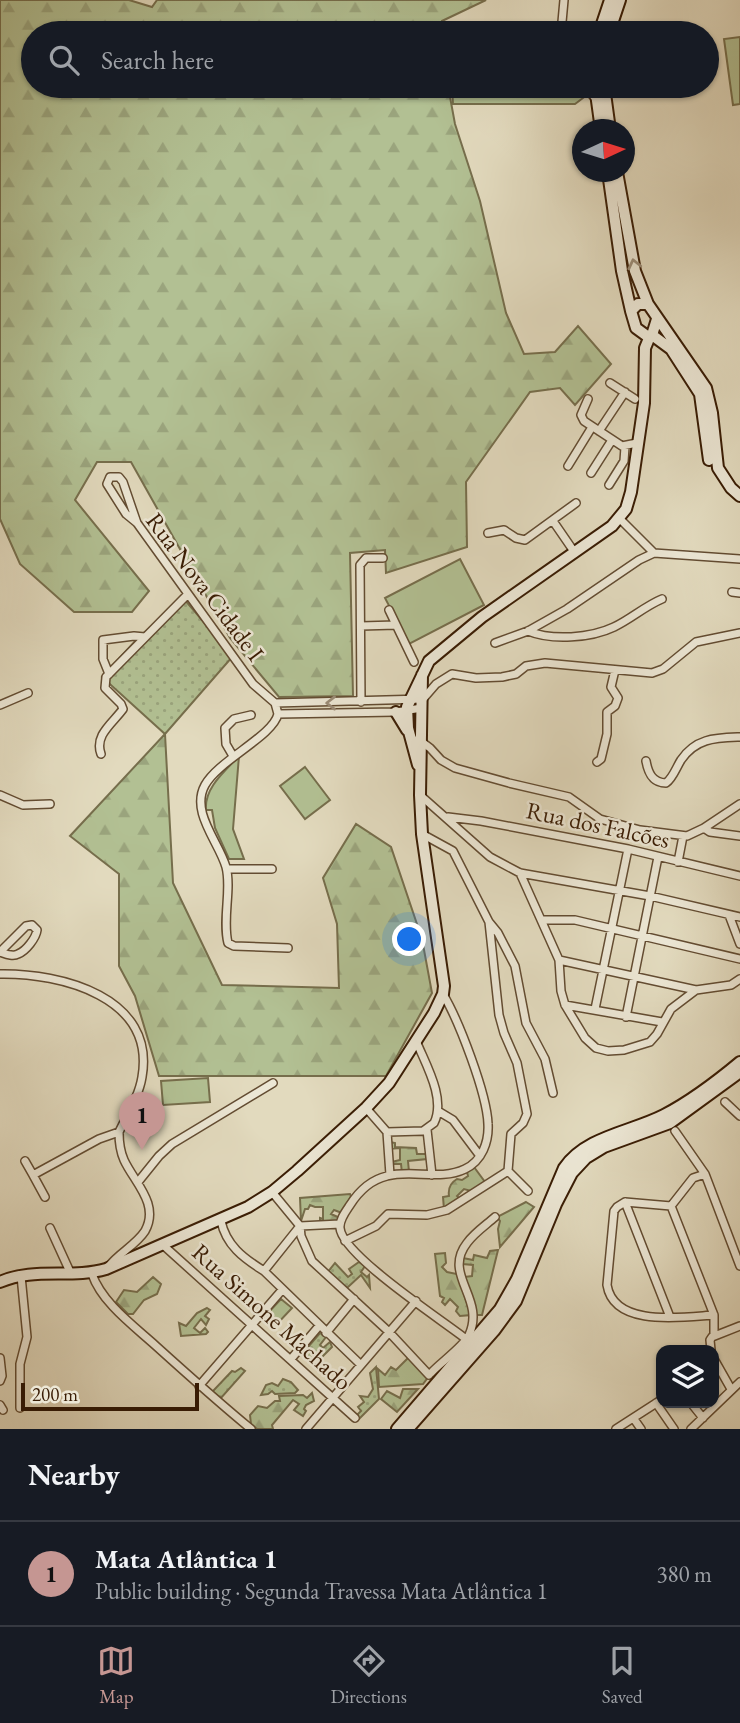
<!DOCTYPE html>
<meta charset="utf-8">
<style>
body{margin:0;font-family:"EB Garamond",serif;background:#20242c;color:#f1f3f6}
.controls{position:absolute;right:21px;bottom:21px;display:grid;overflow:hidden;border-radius:14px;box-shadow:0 2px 5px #0004}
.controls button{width:63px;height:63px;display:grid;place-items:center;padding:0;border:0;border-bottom:2px solid #363941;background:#171b24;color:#f1f3f6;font:35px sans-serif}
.compass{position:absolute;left:572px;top:119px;width:63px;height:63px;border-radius:50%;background:#171b24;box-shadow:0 2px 5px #0004;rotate:86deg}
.scale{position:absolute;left:21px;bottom:18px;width:178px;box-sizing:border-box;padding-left:7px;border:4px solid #391c04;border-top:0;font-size:19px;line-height:24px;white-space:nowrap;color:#391c04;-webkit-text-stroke:5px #ece7d5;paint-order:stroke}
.you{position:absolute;left:410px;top:940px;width:24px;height:24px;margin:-18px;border:5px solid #fff;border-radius:50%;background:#1a73e8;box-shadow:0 0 0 10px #1a73e833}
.badge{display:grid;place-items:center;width:46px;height:46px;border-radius:50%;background:#c59692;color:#111;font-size:23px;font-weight:700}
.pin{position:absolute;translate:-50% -58px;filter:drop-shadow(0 2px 4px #0008)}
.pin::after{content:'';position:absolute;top:37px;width:24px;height:21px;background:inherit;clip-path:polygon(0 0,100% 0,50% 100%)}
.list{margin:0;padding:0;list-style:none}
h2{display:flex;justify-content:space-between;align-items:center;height:91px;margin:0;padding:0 28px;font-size:30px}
h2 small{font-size:23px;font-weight:400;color:#9ea1a6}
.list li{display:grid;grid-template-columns:46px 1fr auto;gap:21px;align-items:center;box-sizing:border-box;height:105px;padding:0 28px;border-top:2px solid #363941}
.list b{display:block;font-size:26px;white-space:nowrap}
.list p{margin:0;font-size:23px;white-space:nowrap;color:#9ea1a6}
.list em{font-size:23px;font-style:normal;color:#9ea1a6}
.icon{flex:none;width:38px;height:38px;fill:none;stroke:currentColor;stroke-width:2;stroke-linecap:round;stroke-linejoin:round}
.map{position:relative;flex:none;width:740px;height:1429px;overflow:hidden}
.search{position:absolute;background:#171b24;box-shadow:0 2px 5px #0004;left:21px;right:21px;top:21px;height:77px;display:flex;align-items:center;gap:18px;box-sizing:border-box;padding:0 24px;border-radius:38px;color:#9ea1a6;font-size:26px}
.sheet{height:196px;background:#171b24}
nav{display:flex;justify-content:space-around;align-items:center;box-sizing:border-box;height:98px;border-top:2px solid #363941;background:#171b24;font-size:19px;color:#9ea1a6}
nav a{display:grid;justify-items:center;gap:4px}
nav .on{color:#c59692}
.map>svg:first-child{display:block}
.grass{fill:url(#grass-dots);stroke:#766e4c;stroke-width:2}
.forest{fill:url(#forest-firs);stroke:#766e4c;stroke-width:2}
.park{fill:#b2c093;stroke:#766e4c;stroke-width:2}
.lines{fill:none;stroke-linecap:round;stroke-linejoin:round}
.street-casing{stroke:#634c32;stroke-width:10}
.secondary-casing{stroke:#391c04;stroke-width:14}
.street{stroke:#ece7d5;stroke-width:7}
.secondary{stroke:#ece7d5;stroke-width:10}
.oneway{stroke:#9b8c77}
.labels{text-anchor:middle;stroke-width:5;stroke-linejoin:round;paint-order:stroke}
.street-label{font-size:24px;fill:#391c04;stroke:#ece7d5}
</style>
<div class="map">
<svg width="740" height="1429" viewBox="0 0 740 1429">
<defs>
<pattern id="grass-dots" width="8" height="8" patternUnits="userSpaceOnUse" patternTransform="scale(1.75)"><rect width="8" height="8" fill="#b2c093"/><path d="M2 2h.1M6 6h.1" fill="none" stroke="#9aa47d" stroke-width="1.8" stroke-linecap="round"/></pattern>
<pattern id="forest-firs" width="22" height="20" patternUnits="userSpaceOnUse" patternTransform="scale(1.75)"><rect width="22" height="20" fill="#b2c093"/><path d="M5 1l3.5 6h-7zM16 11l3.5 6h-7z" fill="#9aa47d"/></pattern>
</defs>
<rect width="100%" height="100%" fill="#e2dabe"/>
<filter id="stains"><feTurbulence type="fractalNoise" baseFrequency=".00286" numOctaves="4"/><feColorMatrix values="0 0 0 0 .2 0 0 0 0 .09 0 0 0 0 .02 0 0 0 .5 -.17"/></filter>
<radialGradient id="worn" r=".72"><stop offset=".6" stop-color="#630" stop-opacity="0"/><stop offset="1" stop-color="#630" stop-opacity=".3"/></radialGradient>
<path class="grass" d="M184,599L233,656L165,734L102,677L139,637Z
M359,1262L365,1266L361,1272L367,1277L369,1275L370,1288L361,1275L347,1288L327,1273L335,1263L348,1277L352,1274L349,1269Z
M320,1333L326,1337L320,1345L323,1348L330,1342L332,1347L322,1357H320L322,1360L320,1363L326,1370L323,1373L319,1370L321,1367L305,1354L308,1347Z
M376,1367L379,1399L358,1420L356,1416L361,1411L358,1407L364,1402L360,1396L368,1397L373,1389L370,1373Z
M241,1368L245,1371L221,1398L212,1392L232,1371L235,1372Z
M283,1379L291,1382L298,1390L295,1393L275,1394L272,1391L268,1394L261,1395L266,1385L272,1383L278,1386Z"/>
<path class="forest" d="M0,0H129L152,7L157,0H486L442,21V33H33V86H448L455,124L480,201L506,313L524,354L555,352L578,326L611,364L575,405L560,388L530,392L466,482L467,547L386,573L385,550L350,553L353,696L279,697L230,638L131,462H97L75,500L149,591L132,612H74L20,564L0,519Z
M165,734L173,883L222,985L339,988L337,924L323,878L356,824L391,847L422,939L432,993L386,1076H159L135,996L119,966V874L70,836Z
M390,1142L395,1143V1147L416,1148L417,1154H427V1159L408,1161L409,1172L402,1173L401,1164H390L391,1162L400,1160V1148L389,1149Z
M474,1167L485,1182L471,1191L464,1189L457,1196L460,1199L444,1209L443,1197L449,1196C448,1189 450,1183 457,1179L462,1180L468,1176L467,1172Z
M350,1194L351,1196L342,1213L334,1210L331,1214L340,1218V1224H320V1218L323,1219V1207H315L310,1205L308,1209H305L301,1221L300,1198Z
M526,1202L534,1207L500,1247L498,1229L500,1221L497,1217Z
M498,1250L482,1315H476L464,1277L472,1276L473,1265L463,1264V1258L473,1260L474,1255L487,1258L490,1251Z
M445,1253L446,1263L442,1267L447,1272L457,1274L471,1315L460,1316L456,1311L458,1307L450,1299L445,1305L442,1302L444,1298L440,1296L435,1254Z
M153,1277L161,1284L157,1294L144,1300L133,1314H128L116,1302L124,1290L137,1292Z
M207,1308L210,1310L205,1316L209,1319L206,1325L201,1319L194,1328L200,1333L205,1328L208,1332L206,1334L181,1336L179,1323L186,1326L197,1313Z
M410,1356L429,1376L423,1384L379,1387L378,1369L385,1375L391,1367L396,1370Z
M403,1389H418L397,1412L381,1399L387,1391L400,1398Z
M312,1393L314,1401L306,1405L304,1409L306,1411L303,1416L294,1410L299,1404L293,1400L272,1425L273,1429H257L251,1424L250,1415L258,1406L267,1408L275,1401H280L279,1396L303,1395L307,1398Z"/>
<path class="park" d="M740,37V104L733,105L724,39Z
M452,86H578L587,95L575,104H453Z
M460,559L484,605L409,644L385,598Z
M239,756L233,829L244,859H229L215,828L212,810H206C204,788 225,771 239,756Z
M305,767L330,800L305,819L280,786Z
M208,1078L210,1102L163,1105L161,1081Z
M281,1299L292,1308L277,1324L266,1315Z"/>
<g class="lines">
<defs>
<path id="street" d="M561,33L564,0
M584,86L595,98
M610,383L635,399
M588,399L581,415L584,421L622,446L637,443
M599,431L625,392
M568,466L592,427
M591,473L612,440
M609,485L624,461L625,447
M620,519L654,553L740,559
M553,521L575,553
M137,523L123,482L119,477H110L107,484L126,514L137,523L253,684L275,703L278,714
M488,533L504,530L516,538L525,540L576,503
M732,592L740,593
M389,610L414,662
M361,626L396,625
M528,631C552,641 591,638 614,627C631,619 645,606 662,599
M495,643L528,631L567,609L639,560L654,553
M109,674L103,659V640L134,636L145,637
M361,702L360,565L366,558H383
M275,703L423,699L436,684L452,674L476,678L502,677L516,674L526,666L545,663L652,673L663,669L696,642L740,633
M0,705L28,693
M278,714C273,736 219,760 205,785C190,812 219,842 226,867C232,889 222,919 228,943L234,946L288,948
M278,714L396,712L422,708
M418,739L430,748L441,760L455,768L509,783L569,797L600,819L640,830L687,836L704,828L740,804
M101,754C94,735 113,723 123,709L121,704L105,688L106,677L187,595
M233,756L226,744L225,728L234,719L251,715
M646,761C648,772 652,783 666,783C673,778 676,768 681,760C696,738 715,738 740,737
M597,762L601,759L607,734V712L615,706L618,698L611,687L615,670
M0,795L23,805L50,804
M420,795L490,857L520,873L650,896L740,917
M448,817L481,821L628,849L740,876
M704,828L710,832L740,836
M422,834L453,851L489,922L498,933L515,966L526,1023L545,1059L553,1093
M678,862L683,836
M227,869H272
M520,873L559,960L561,991L565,1005L585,1038L596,1048L608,1051L624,1050L650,1042L657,1034L671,1009L696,990L731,985L740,979
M729,915L740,944
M542,920H575L740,959
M489,922L499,1015L504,1033L517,1063L527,1114L523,1123L511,1134L508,1171L528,1191
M0,952L26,926L32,925L37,930C36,938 26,951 18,954C13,957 6,954 0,952
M559,960L696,990
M0,974C61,973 156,997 142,1077C139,1096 127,1115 119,1132C119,1142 120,1151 124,1160C134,1182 160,1204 145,1231C136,1245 119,1253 109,1266
M443,994C459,1021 487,1094 488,1124C489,1142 482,1161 465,1169C440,1181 412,1169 387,1176C370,1180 359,1191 350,1205C346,1211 339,1220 340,1228C342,1255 442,1320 466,1339
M565,1005L662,1022
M595,1009L628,849
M626,1017L658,857
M725,1102L740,1116
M366,1108L387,1132L423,1131L434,1123C446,1099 426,1065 417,1043
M438,1111L453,1120L480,1156
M427,1130L432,1175
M675,1131L705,1174L740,1266
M387,1132L390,1175
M25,1161L33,1175
M138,1182L159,1156L172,1144L273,1083
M272,1192L300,1226L301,1236L312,1261L388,1331L429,1375
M45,1197L33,1175L99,1139L119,1132
M625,1202L670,1317
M671,1206L625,1202L617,1207L614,1211L607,1285C614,1328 683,1317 714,1315
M671,1206L714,1315V1335
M671,1206L693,1178L705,1174
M221,1221C226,1245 243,1258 264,1271L361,1365
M50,1228L71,1274
M345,1241L376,1226L388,1214L427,1215L447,1210L508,1171
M163,1245L355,1418
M264,1271L300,1226L340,1224
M92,1274C102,1303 134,1326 156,1346C187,1374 218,1402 251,1429
M326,1333L354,1299
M711,1350L710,1340L712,1337L740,1326
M0,1358L2,1376L0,1381
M291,1359L319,1326
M714,1359L731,1389
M431,1373C440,1363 464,1346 469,1335C486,1298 442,1275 467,1243C474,1233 486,1225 495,1217
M199,1386L282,1290
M656,1403L674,1429
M691,1403L703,1418
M0,1405L3,1410
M20,1408V1364L27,1337L21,1276
M634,1419L641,1429
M306,1429L416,1301
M616,1429L661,1400
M691,1429L740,1382"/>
<path id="secondary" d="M599,33L610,0
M609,33L620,0
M595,86L601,130
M604,86L610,130
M608,172L622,271L631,311
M617,172L635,271L648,304
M657,319L652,335L647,336L636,328L631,311L638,304H648L706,388L712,413L718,468L731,488L740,496
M652,335L671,349L700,394L709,460
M396,712L407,730
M418,765L408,728L407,707L429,661L482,617L612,526L626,509L631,492L644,403L645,348L650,336
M0,1282C33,1267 72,1279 106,1269L248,1207L272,1192L297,1171L366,1108L389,1083L434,1013L443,994L444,986L422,834L420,795L422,675
M397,1429L500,1309L517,1279L564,1168C586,1136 631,1132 664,1115C691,1101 716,1082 740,1062
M408,1429L494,1331L516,1301L556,1204L572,1173L586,1158L604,1147L670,1123L740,1072"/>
</defs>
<use href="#street" class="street-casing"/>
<use href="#secondary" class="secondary-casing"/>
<use href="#street" class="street"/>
<use href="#secondary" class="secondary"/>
</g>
<defs><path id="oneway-chevron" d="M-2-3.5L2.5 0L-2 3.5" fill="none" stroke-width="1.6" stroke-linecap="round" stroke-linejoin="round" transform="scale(1.75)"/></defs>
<g class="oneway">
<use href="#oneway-chevron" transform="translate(634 264) rotate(-103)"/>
<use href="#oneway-chevron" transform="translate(331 703) rotate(180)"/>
</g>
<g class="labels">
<g class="street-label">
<text transform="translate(205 587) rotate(53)" y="8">Rua Nova Cidade I</text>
<text transform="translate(598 825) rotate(12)" y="8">Rua dos Falcões</text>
<text transform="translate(272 1317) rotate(42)" y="8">Rua Simone Machado</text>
</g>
</g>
<rect width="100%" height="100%" filter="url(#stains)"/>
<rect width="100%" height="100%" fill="url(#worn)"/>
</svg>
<div class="controls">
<button><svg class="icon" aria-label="layers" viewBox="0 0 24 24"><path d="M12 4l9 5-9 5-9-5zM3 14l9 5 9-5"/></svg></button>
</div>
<svg class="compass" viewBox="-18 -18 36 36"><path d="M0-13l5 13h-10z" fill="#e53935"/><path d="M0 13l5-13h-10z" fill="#9ea1a6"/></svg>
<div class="scale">200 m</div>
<div class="you"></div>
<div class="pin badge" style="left:142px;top:1150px">1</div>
<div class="search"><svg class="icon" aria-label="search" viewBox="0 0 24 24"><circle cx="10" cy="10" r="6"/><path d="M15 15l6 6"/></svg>Search here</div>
</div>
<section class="sheet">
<h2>Nearby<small></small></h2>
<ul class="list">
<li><span class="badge">1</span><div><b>Mata Atlântica 1</b><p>Public building · Segunda Travessa Mata Atlântica 1</p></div><em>380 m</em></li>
</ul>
</section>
<nav>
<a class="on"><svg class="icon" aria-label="map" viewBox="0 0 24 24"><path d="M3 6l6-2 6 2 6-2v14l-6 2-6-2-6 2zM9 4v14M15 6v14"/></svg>Map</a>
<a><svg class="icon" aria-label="directions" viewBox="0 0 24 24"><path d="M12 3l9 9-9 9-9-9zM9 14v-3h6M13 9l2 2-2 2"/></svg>Directions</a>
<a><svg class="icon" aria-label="saved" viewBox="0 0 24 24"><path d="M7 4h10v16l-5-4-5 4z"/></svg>Saved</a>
</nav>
